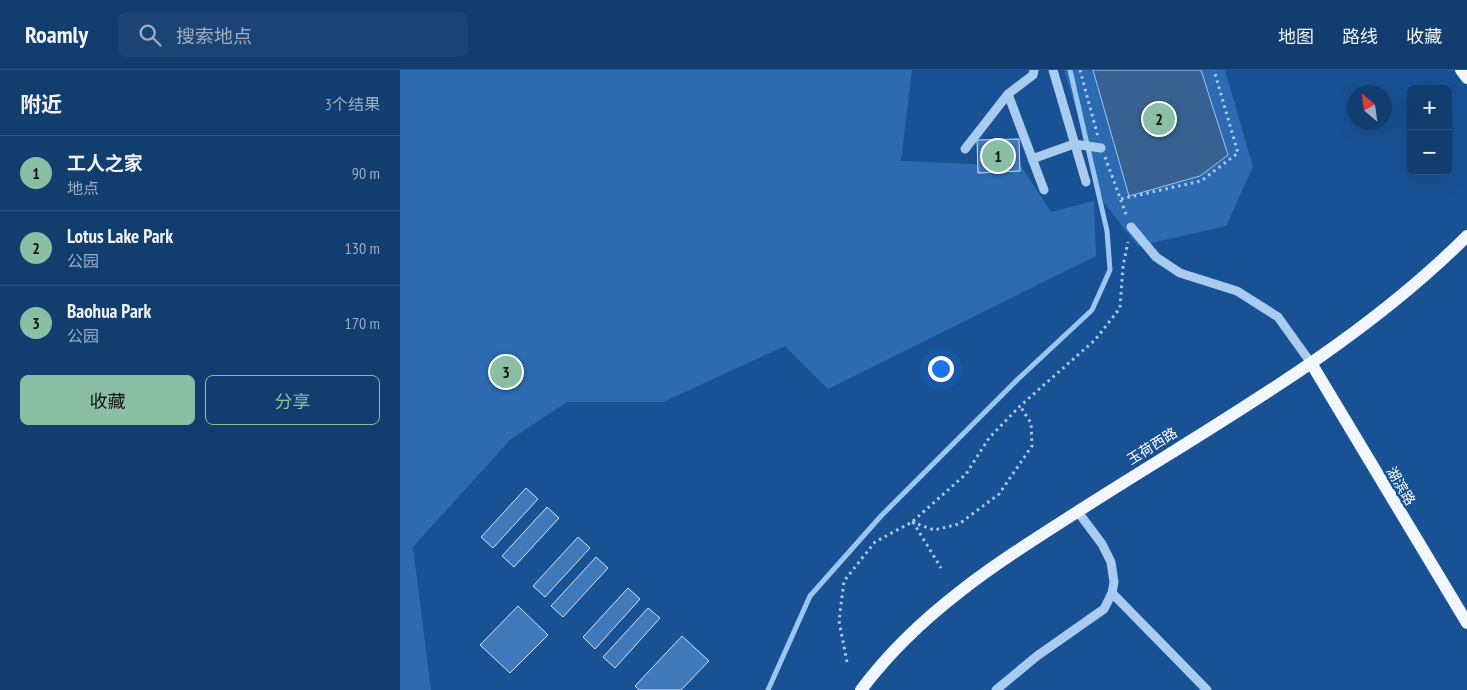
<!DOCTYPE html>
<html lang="zh">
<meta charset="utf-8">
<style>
body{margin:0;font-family:"PT Sans Narrow","Noto Sans SC",sans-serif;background:#1b4474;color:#f1f3f6}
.controls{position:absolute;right:15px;top:15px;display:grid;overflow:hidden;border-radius:8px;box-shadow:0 5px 20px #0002}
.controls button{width:45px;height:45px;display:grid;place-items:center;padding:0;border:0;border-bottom:1px solid #315682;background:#123d6f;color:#f1f3f6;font:25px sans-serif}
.compass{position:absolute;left:947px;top:15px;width:45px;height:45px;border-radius:50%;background:#123d6f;box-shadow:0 5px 20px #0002;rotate:331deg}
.you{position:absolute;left:540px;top:298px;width:18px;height:18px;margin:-12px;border:4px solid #fff;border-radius:50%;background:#1a73e8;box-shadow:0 0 0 8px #1a73e833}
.badge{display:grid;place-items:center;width:32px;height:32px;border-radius:50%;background:#8abfa5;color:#111;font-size:16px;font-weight:700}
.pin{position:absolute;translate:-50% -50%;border:2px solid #fff;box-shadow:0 1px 5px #0006}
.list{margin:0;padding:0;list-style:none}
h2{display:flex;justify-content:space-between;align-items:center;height:65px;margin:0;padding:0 20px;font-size:21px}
h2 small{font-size:16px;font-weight:400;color:#9caec3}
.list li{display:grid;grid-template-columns:32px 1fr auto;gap:15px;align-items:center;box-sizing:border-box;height:75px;padding:0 20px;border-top:1px solid #315682}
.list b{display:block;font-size:19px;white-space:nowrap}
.list p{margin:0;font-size:16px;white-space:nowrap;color:#9caec3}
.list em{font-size:16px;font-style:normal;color:#9caec3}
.actions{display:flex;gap:10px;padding:15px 20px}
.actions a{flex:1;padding:11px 0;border:1px solid #8abfa5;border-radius:8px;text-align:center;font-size:18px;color:#8abfa5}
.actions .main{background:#8abfa5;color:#111}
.icon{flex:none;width:28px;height:28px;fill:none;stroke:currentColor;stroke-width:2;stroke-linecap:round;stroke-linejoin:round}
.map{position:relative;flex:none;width:1067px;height:620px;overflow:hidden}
header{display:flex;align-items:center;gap:30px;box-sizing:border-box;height:70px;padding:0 25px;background:#123d6f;border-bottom:1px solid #315682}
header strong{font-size:24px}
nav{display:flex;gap:28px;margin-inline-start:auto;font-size:18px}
.search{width:350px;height:45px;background:#1b4474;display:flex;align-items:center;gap:12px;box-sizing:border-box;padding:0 18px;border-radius:8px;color:#9caec3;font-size:19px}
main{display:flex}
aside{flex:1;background:#123d6f}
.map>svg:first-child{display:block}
.green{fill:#2c6bb2}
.water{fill:#386191;stroke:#9cc6f2}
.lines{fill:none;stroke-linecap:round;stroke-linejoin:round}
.stream{stroke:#9cc6f2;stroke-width:5}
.building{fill:#417abb;stroke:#d0e5fb}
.path{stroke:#a9cbf0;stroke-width:3;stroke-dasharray:2.5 4;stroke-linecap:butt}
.minor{stroke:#a9cbf0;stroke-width:9}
.major{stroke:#f2f7ff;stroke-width:12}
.labels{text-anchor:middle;stroke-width:5;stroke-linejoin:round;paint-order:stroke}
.street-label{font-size:14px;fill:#fff;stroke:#185194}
</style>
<header>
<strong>Roamly</strong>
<div class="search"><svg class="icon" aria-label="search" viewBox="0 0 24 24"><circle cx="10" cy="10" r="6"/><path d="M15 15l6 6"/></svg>搜索地点</div>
<nav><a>地图</a><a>路线</a><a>收藏</a></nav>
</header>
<main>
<aside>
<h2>附近<small>3个结果</small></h2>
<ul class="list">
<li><span class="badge">1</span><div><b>工人之家</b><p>地点</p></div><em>90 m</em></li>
<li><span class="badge">2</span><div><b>Lotus Lake Park</b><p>公园</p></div><em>130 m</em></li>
<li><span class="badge">3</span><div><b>Baohua Park</b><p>公园</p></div><em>170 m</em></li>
</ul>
<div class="actions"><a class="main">收藏</a><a>分享</a></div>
</aside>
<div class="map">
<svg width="1067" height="620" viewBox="0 0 1067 620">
<rect width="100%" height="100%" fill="#185194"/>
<path class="green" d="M0,0H512L501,91L621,96L651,142L694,131L696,186L428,319L385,276L263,332H167L111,369L13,477L31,620H0Z
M664,0H825L853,97L826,156L738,176L704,133Z"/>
<path class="water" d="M693,0H801L828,85L800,106L729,126Z"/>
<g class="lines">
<path class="stream" d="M368,620L410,526L481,446L617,310L692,240L710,200L707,161L670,0"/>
</g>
<path class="building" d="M619,69L620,101L578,103L577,70Z
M126,418L138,429L93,478L81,467Z
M147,437L159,448L114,497L102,486Z
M178,467L190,478L145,527L133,516Z
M196,487L208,498L163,547L151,536Z
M228,518L240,529L195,579L183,567Z
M118,536L148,565L110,603L80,575Z
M248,538L260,548L215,598L203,587Z
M282,566L309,591L281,620H239L235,616Z"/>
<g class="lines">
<path class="path" d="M680,0L698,67
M705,87L727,147
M721,129L801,111L838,83L814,0
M512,452L534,460L559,454L599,424L632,376L631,353L620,336
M513,452L541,498
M447,592L439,551L444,511L475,472L512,452L566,404L589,368L620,336L695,270L720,238L723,196L728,172"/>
<path class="minor" d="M653,0L686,112
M608,24L644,120
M565,79L608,24L633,5L634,0
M632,89L674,74L701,78
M731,157L756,187L780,203L837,221L878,247L911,293
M712,523L807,620
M596,620L637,586L704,539L712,523L714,512L711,492L702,474L678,442"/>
<path class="major" d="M1061,0L1067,8
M911,293L1067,553
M461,620C521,539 605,488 688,435C818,352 957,276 1067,166"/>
</g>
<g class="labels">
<g class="street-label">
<text transform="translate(752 376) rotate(-32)" y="5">玉荷西路</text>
<text transform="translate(1001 416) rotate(59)" y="5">湖滨路</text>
</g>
</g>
</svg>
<div class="controls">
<button>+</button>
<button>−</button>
</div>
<svg class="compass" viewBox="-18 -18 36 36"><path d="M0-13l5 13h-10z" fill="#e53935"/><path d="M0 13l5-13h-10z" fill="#9caec3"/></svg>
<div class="you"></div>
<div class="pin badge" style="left:598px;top:86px">1</div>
<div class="pin badge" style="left:759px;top:49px">2</div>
<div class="pin badge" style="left:106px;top:302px">3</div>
</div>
</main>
